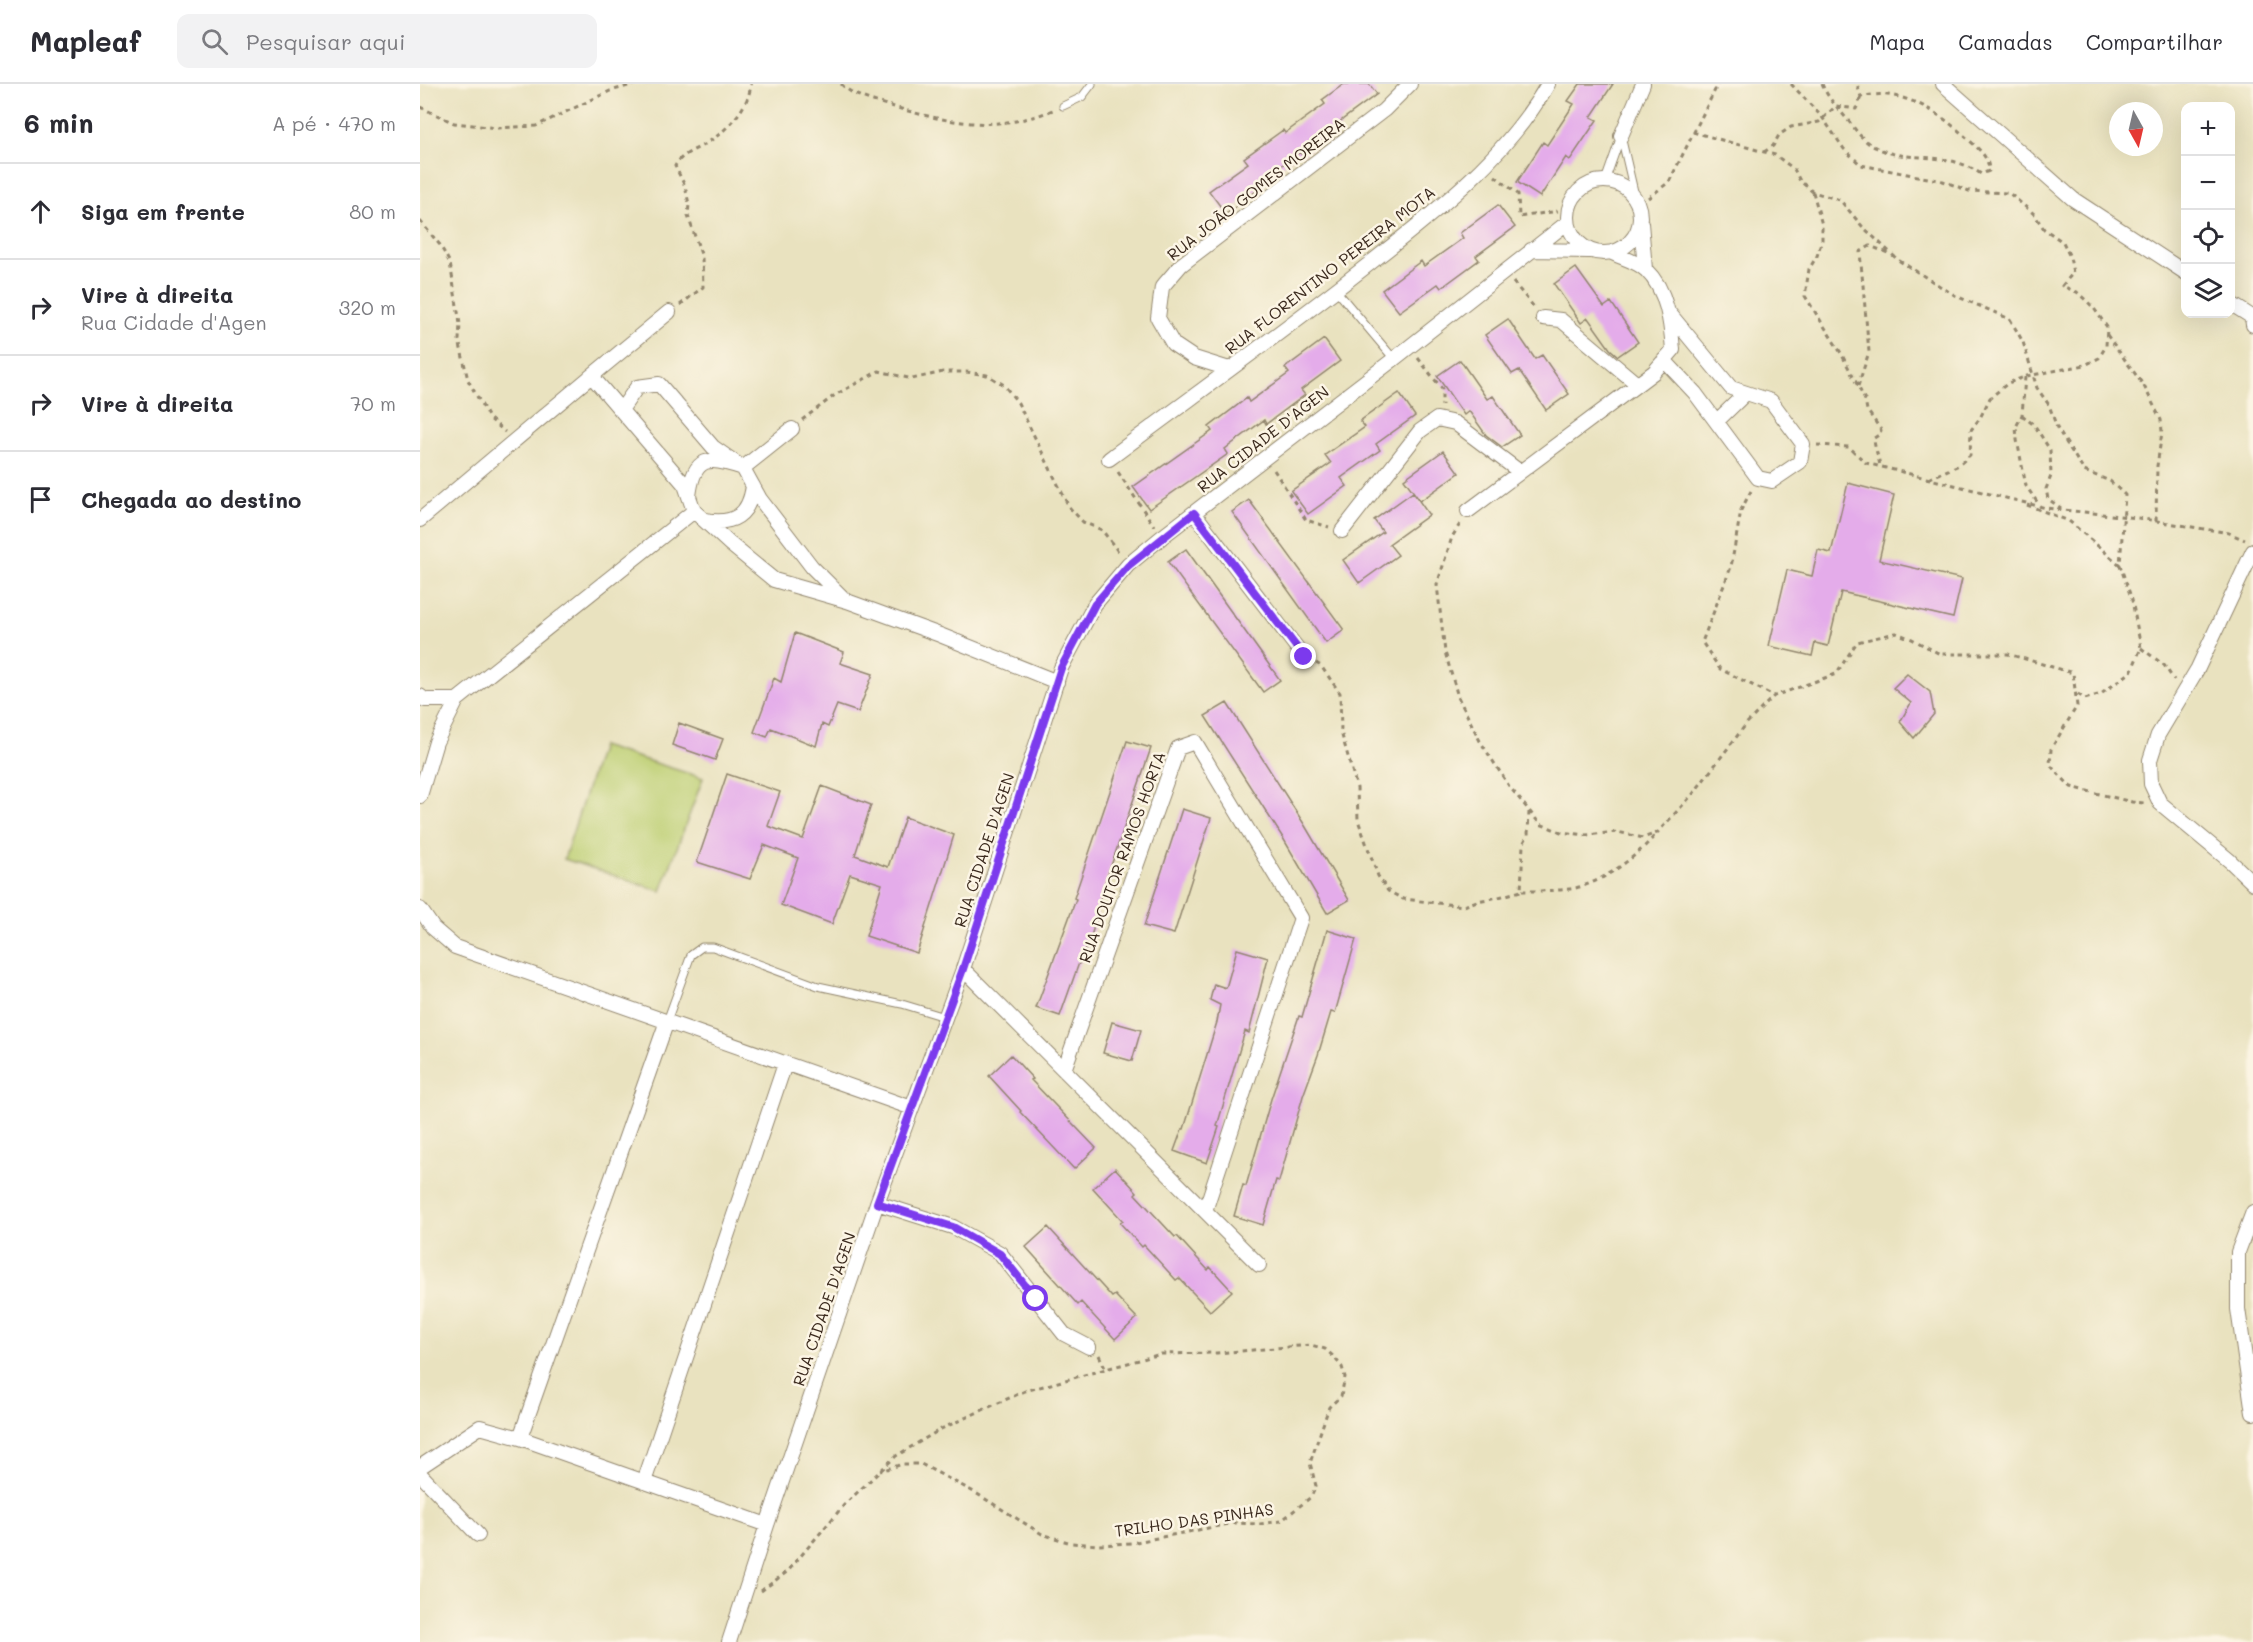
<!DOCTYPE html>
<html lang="pt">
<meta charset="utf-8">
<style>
body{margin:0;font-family:Mali,sans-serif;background:#f2f2f3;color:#2b2b33}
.controls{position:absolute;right:18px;top:18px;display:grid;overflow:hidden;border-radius:12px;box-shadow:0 6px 24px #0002}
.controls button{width:54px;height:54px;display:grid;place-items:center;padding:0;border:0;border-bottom:2px solid #e1e1e2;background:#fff;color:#2b2b33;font:30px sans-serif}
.compass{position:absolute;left:1689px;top:18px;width:54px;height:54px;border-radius:50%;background:#fff;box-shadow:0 6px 24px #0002;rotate:172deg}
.stop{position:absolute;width:18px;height:18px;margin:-14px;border:4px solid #7c3aed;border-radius:50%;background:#fff}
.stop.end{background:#7c3aed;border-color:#fff;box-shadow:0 2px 6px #0008}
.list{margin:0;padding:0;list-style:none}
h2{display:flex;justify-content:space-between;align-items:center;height:78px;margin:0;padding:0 24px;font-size:26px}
h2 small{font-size:20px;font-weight:400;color:#7c7c81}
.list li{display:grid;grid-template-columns:39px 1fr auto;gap:18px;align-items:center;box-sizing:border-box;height:96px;padding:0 24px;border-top:2px solid #e1e1e2}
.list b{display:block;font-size:22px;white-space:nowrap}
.list p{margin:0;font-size:20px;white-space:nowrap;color:#7c7c81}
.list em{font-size:20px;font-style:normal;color:#7c7c81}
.icon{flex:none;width:33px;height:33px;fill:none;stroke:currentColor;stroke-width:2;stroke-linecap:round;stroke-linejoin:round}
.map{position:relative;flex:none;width:1833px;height:1558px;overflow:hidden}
header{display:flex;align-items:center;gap:36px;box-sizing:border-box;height:84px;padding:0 30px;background:#fff;border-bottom:2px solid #e1e1e2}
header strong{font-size:28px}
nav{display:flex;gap:33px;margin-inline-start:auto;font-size:21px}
.search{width:420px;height:54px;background:#f2f2f3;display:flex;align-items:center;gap:15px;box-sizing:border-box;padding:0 21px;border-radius:12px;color:#7c7c81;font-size:22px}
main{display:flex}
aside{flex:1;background:#fff}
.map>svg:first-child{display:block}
.green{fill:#bdcf73;stroke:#7c7c48;stroke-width:1.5}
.building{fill:#e4acea}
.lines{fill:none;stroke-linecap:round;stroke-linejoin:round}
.lane-casing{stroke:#92866e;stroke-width:9}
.street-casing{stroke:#92866e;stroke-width:16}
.path{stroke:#92866e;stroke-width:3;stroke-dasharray:4.5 4.5;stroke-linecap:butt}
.lane{stroke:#fff;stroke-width:7}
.street{stroke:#fff;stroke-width:14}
.route{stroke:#7c3aed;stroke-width:8}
.labels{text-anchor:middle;stroke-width:5;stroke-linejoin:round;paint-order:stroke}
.street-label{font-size:16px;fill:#3b2a1e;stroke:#fcf5e5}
</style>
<header>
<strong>Mapleaf</strong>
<div class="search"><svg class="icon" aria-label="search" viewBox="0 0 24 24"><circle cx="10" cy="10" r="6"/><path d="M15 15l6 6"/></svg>Pesquisar aqui</div>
<nav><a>Mapa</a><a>Camadas</a><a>Compartilhar</a></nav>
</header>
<main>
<aside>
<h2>6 min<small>A pé · 470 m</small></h2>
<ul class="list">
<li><svg class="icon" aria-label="ahead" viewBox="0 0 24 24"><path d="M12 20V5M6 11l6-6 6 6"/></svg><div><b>Siga em frente</b></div><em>80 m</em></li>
<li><svg class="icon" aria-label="right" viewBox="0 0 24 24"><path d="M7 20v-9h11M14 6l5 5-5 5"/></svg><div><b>Vire à direita</b><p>Rua Cidade d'Agen</p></div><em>320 m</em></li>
<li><svg class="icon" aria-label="right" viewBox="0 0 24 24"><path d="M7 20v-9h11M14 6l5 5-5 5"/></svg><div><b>Vire à direita</b></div><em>70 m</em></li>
<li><svg class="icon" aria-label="arrive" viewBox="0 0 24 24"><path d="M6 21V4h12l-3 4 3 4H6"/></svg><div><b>Chegada ao destino</b></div></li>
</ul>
</aside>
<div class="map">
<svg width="1833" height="1558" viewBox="0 0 1833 1558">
<rect width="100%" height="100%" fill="#fcf5e5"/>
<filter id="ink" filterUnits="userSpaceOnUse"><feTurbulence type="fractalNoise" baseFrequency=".0167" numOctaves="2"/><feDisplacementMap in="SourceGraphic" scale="12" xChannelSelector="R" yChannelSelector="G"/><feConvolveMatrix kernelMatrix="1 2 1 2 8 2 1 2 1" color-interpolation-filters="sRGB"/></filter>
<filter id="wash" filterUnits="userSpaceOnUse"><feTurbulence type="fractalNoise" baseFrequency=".008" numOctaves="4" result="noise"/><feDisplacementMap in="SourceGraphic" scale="24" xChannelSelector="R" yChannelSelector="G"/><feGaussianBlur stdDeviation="1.35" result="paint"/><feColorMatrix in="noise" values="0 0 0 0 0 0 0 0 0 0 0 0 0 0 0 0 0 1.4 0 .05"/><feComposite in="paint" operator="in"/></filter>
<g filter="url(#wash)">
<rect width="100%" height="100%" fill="#e9e2bf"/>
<path class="green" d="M181,662L283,694L241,807L144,775Z"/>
<g id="blocks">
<path class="building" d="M924,0H949L957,10L918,39L921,43L882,71L880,68L841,97L844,101L806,130L789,107L828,79L824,74L863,46L865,49L905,20L902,16Z
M1160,0H1193L1171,33L1177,36L1150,76L1146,73L1120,113L1097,98L1123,58L1127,61L1154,20L1148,17Z
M1078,121L1095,143L1056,172L1059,176L1021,204L1018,200L979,228L962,206L1001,177L1004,182L1043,154L1040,149Z
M1156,184L1184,223L1191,218L1218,258L1198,272L1190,265L1168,234L1161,239L1134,200Z
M1088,235L1115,275L1122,271L1149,310L1126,326L1099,286L1092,290L1065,251Z
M904,255L920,277L881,306L885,311L846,340L844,336L805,365L808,370L729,425L713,403L792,347L789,343L827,314L829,318L869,289L865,284Z
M1040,276L1067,315L1073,312L1100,351L1082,363L1066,351L1049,327L1044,331L1017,292Z
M979,309L995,332L956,360L960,366L921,394L927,402L888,430L871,407L911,379L905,371L945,343L940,337Z
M1023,367L1039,389L1000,417L984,395Z
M1428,399L1474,411L1459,476L1542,495L1533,534L1421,508L1408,562L1395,559L1392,572L1349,562L1367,486L1392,492L1398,466L1411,469Z
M993,408L1009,431L969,460L978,471L939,499L923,476L963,448L954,436Z
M829,416L924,546L906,559L812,428Z
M766,465L860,596L843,608L748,478Z
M375,549L424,568L420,579L453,590L438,628L417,621L408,643L402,640L396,662L351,644L347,653L334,648L354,594L361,598Z
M1487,590L1510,608L1514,630L1494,654L1480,638L1491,619L1473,604Z
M807,619L884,740L929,816L907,829L863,754L785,632Z
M259,639L303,655L295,676L252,661Z
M707,657L731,664L675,829L678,830L670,855L660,879H659L640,932L616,924L656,815L654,814Z
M307,690L360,708L348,742L383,755L402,702L451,721L435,771L468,783L485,733L534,751L497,869L446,852L462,800L430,790L412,840L361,821L378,774L344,761L330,795L277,778Z
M762,725L791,734L754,850L724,842Z
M907,846L936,855L915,929L911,928L898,971L883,1012L859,1097L856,1096L843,1141L814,1132L823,1101L826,1102L851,1015L879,932L882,933Z
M817,865L848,874L829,949L825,947L797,1042L799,1043L787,1079L754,1067L762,1045H764L797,938L800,921L790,916L794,900L806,904Z
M692,938L721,946L712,977L683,969Z
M591,971L613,995L611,996L676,1064L654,1085L600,1028L601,1027L569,992Z
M695,1084L717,1108L715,1110L755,1153L757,1152L788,1186L790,1183L812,1207L790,1227L759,1194L756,1196L724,1161L722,1163L700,1139L703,1137L673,1104Z
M628,1143L692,1213L695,1211L717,1234L695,1255L661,1218L658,1221L606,1163Z"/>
</g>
</g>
<g filter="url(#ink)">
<use href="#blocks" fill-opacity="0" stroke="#92866e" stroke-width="1.5"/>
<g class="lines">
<defs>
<path id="lane" d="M643,22L662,13L672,0
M1201,52L1216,116
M1185,97L1201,52
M916,206L974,275
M247,937L271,871L282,863H293L398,902L482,920L525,933"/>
<path id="street" d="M1523,0L1653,115L1766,189
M1201,52L1223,0
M1148 133a36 36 0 1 1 72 0a36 36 0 1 1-72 0Z
M1221,139L1225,185
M1111,166L1169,167
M1810,219L1832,233L1833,241
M1123,234L1141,236L1217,300
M1244,276L1275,309L1338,394L1352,397L1380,378L1383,360L1351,317L1311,304L1250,230
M809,285L774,274L753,260L738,234L742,203L761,181L964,26L990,0
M169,294L249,228
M201,326L217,303L239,300L293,363L323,384L340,415L392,483L425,516
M1297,337L1326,309
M689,375C776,310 864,247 949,180C1014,129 1086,74 1128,0
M269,412C274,371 289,372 323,384L372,345
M274,427L310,460L354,496L427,517L520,551L637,598
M1048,427L1234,288L1253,266C1251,239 1247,206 1226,186C1218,178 1203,174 1192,169
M774,429L884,573
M0,436L169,294L175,296L265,401L274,427L37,616L16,658L0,712
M285,436C313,441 329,432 333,402
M922,447L1000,347L1017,335L1035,339L1100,388
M1833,467L1778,584L1738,651L1730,676L1731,700L1740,719L1810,777L1833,799
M0,612L5,616H37
M0,825L13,844L35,863L492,1024
M543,885L839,1181
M644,986L758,664L775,658L881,834L785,1127
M457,1119L533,1143L580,1169L644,1250L669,1263
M1833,1128L1818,1168V1225L1833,1329
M100,1354L247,937
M0,1383L60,1343L100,1354L347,1441
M0,1390L58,1451
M224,1398L365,980
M309,1558L347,1441L457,1119L543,885L641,584L675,520L708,481L742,453L974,275L1148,138"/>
</defs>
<use href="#lane" class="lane-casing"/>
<use href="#street" class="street-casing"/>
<path class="path" d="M421,0C434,13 453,17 471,22C527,39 577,49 633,26
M1371,0L1402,33L1424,65L1441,81L1523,97L1549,107L1589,109L1614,130L1624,145L1643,158L1650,173L1653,189L1642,202L1657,208L1673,223L1687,243L1686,262L1679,274L1665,281L1607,292L1588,299L1570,314L1560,334L1551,346L1550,371L1539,381L1508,395
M1402,0C1407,13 1417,23 1426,34C1434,43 1443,58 1455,63C1489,81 1523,64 1561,90L1569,87C1569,74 1560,66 1550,57C1522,30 1482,2 1441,13L1437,0
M0,23L34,39L78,44L116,42L190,7L216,0
M1273,48L1355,71L1374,85L1380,97L1393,108L1420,116L1442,142L1478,176L1536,212L1590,235L1603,258L1617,304L1629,321L1637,344L1664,387L1690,397L1705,411L1700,481L1712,516L1721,564L1711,588L1681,610L1665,615L1655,608
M1344,68L1353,62L1359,51L1371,43L1399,38L1416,22L1436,25L1441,13
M1075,92L1098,110L1099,133L1138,127
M1393,108L1402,141V156L1397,172L1389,185L1385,212L1421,269L1445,316L1447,326L1461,346L1460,350L1454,354C1454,364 1459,372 1460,383
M1228,114L1249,98L1298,0
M0,137L20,161L30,179L40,240L39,256L48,296L69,334L85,348
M1093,198L1114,223
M260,221L283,203L282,173L268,132L269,120L265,102L255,82C263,68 277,66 290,57C308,45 329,23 331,0
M1687,251L1724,302L1741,336L1742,348L1737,382L1736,437
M998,274L1022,305V322
M1605,293L1602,331L1596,343L1597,356L1606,402L1620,422
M1438,302L1449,268L1440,168L1450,162L1468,169
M1602,331L1615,342L1630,366L1631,392L1626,405L1628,415L1641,424
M382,336L415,311L459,287L492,295L523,288H546L567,291L584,301L598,319L649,423L663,438L682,446L700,470
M1397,361L1429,363L1446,379L1626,424L1718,434L1809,449L1825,456
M854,386L886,436L909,443
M698,388L734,442
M1331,407L1321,426L1311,483L1282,558L1300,585L1354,612
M1607,421L1649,437L1700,481
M1040,440L1032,453L1017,501L1025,568L1038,613L1060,657L1089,702L1120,740L1141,748L1166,751L1198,748L1223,754L1237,749L1273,710L1327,639L1354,612L1416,590L1437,558L1476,549L1492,555L1520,570H1588L1653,589L1657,622L1631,665L1630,681L1651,703L1712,718L1724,719
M1721,564L1744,581L1754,596
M896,579L901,582L920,609L921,648L937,704L938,736L958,792L968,807L983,815L1044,822L1057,817L1079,813L1101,807L1103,760L1108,751L1109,727
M1102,807C1117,807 1134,807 1149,805C1179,802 1218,772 1236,750
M679,1271L685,1284
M341,1507L368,1487L424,1421L476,1372L521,1345L567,1324L605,1307L741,1270L797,1269L891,1261L905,1265L914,1273L922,1283L925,1293L921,1312L909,1323L890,1379L896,1402L891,1413L861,1437L840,1440L814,1439L711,1459L679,1461L651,1459L622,1450L554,1408L501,1380H483L460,1387"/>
<use href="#lane" class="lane"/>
<use href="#street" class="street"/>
</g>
</g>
<g class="lines" filter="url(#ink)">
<path class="route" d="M616,1215L580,1170L533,1143L457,1119L543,885L641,584L675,520L708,482L774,429L884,573"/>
</g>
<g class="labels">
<g class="street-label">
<text transform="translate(836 105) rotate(-38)" y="6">RUA JOÃO GOMES MOREIRA</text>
<text transform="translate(910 186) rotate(-38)" y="6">RUA FLORENTINO PEREIRA MOTA</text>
<text transform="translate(843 355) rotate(-38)" y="6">RUA CIDADE D'AGEN</text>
<text transform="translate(564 766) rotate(-72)" y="6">RUA CIDADE D'AGEN</text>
<text transform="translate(702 773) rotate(-70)" y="6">RUA DOUTOR RAMOS HORTA</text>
<text transform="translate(404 1225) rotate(-71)" y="6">RUA CIDADE D'AGEN</text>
<text transform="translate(774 1436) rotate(-8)" y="6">TRILHO DAS PINHAS</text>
</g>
</g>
</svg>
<div class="controls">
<button>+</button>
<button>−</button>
<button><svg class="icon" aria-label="locate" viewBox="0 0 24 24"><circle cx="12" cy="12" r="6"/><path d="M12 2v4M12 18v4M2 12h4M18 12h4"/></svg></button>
<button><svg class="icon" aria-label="layers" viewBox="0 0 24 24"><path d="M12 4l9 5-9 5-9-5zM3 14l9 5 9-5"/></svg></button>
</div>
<svg class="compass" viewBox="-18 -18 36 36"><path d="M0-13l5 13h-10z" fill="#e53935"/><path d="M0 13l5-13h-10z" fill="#7c7c81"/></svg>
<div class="stop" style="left:616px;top:1215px"></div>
<div class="stop end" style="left:884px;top:573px"></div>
</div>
</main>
